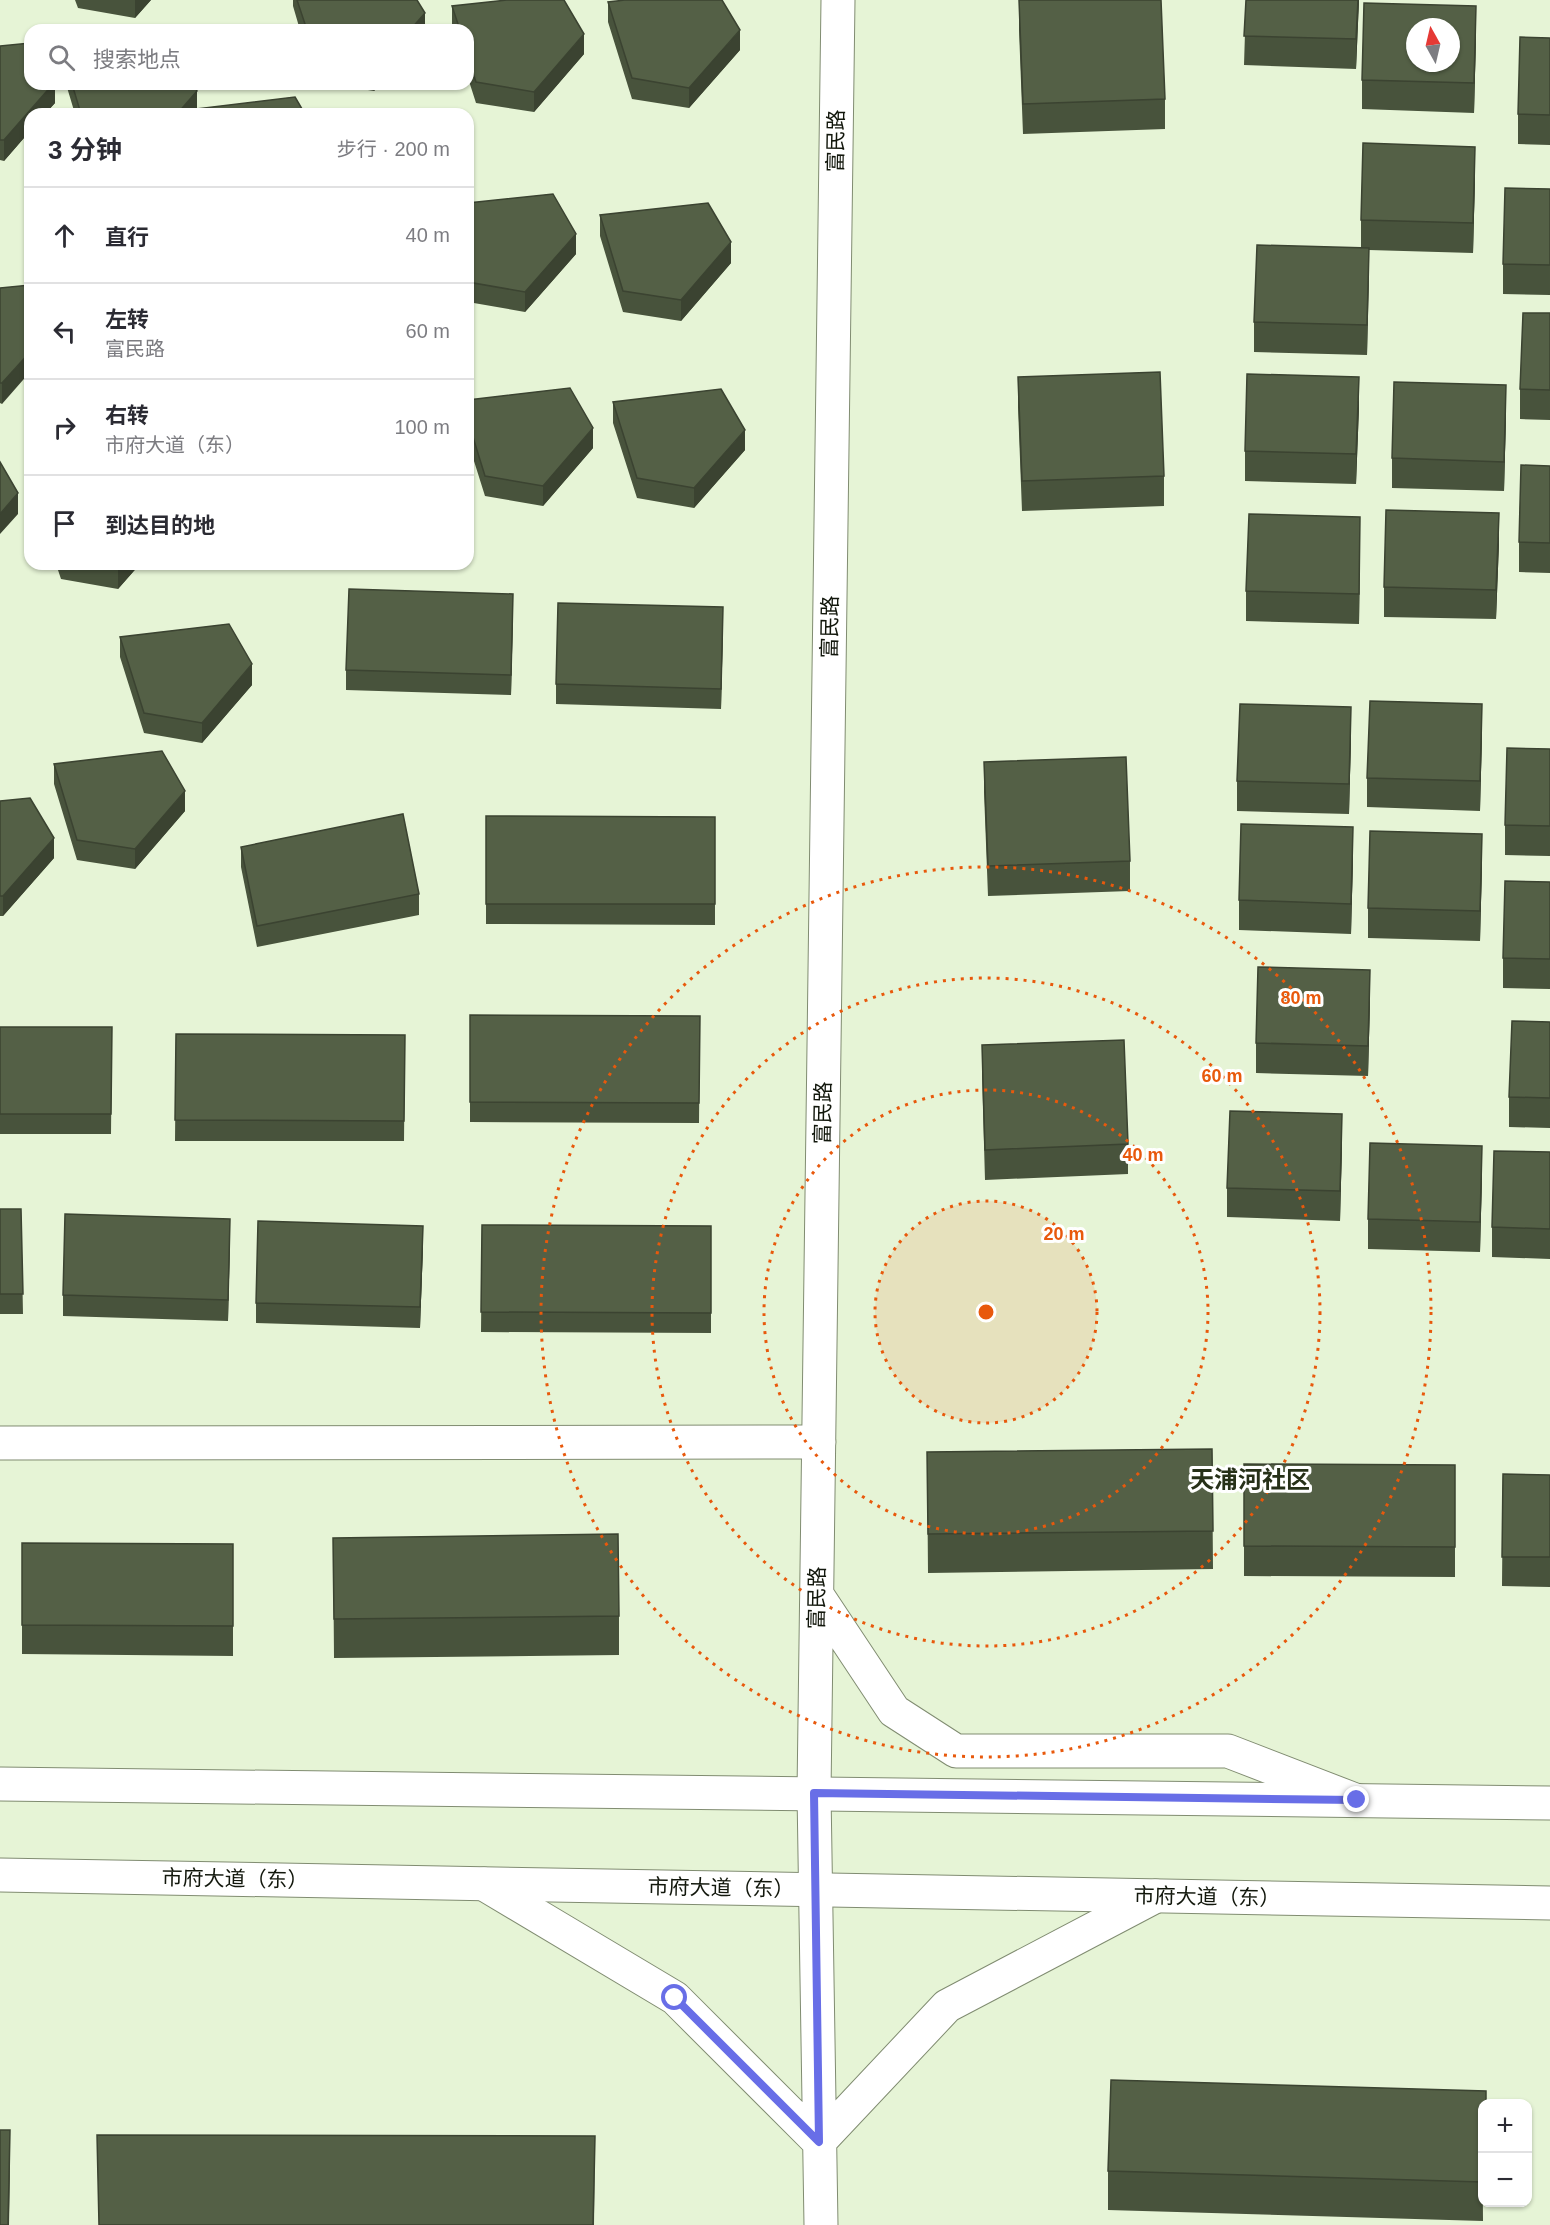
<!DOCTYPE html>
<html lang="zh">
<meta charset="utf-8">
<style>
body{margin:0;font-family:Arial,"Noto Sans SC",sans-serif;background:#f2f2f3;color:#2b2b33}
.controls{position:absolute;right:18px;bottom:18px;display:grid;overflow:hidden;border-radius:12px;box-shadow:0 2px 4px #0004}
.controls button{width:54px;height:54px;display:grid;place-items:center;padding:0;border:0;border-bottom:2px solid #e1e1e2;background:#fff;color:#2b2b33;font:30px sans-serif}
.compass{position:absolute;left:1406px;top:18px;width:54px;height:54px;border-radius:50%;background:#fff;box-shadow:0 2px 4px #0004;rotate:352deg}
.stop{position:absolute;width:18px;height:18px;margin:-14px;border:4px solid #686ee7;border-radius:50%;background:#fff}
.stop.end{background:#686ee7;border-color:#fff;box-shadow:0 2px 6px #0008}
.list{margin:0;padding:0;list-style:none}
h2{display:flex;justify-content:space-between;align-items:center;height:78px;margin:0;padding:0 24px;font-size:26px}
h2 small{font-size:20px;font-weight:400;color:#7c7c81}
.list li{display:grid;grid-template-columns:39px 1fr auto;gap:18px;align-items:center;box-sizing:border-box;height:96px;padding:0 24px;border-top:2px solid #e1e1e2}
.list b{display:block;font-size:22px;white-space:nowrap}
.list p{margin:0;font-size:20px;white-space:nowrap;color:#7c7c81}
.list em{font-size:20px;font-style:normal;color:#7c7c81}
.icon{flex:none;width:33px;height:33px;fill:none;stroke:currentColor;stroke-width:2;stroke-linecap:round;stroke-linejoin:round}
.map{position:relative;flex:none;width:1550px;height:2225px;overflow:hidden}
.search{position:absolute;background:#fff;box-shadow:0 2px 4px #0004;left:24px;top:24px;width:450px;height:66px;display:flex;align-items:center;gap:15px;box-sizing:border-box;padding:0 21px;border-radius:18px;color:#7c7c81;font-size:22px}
.panel{position:absolute;background:#fff;box-shadow:0 2px 4px #0004;left:24px;top:108px;width:450px;height:462px;border-radius:18px}
.map>svg:first-child{display:block}
.lines{fill:none;stroke-linecap:round;stroke-linejoin:round}
.minor-casing{stroke:#808c71;stroke-width:35}
.major-casing{stroke:#808c71;stroke-width:35}
.minor{stroke:#fff;stroke-width:33}
.major{stroke:#fff;stroke-width:33}
.wall{fill:#48533c}
.shaded-wall{fill:#3b4331}
.building{fill:#546046;stroke:#3b4331;stroke-width:1.5;fill-rule:evenodd}
.route{stroke:#686ee7;stroke-width:8}
.ring{fill:none;stroke:#e8590c;stroke-width:3;stroke-dasharray:3 6}
.labels{text-anchor:middle;stroke-width:6;stroke-linejoin:round;paint-order:stroke}
.street-label{font-size:21px;fill:#12170c;stroke:#fff}
.quarter-label{font-size:24px;font-weight:bold;fill:#263018;stroke:#fff}
.centre{fill:#e8590c;stroke:#fff;stroke-width:3}
.ring-label{font-size:18px;text-anchor:middle;font-weight:bold;fill:#e8590c;stroke:#fff;stroke-width:6;stroke-linejoin:round;paint-order:stroke}
</style>
<div class="map">
<svg width="1550" height="2225" viewBox="0 0 1550 2225">
<rect width="100%" height="100%" fill="#e6f4d6"/>
<g class="lines">
<defs>
<path id="minor" d="M0,1443L819,1442
M817,1595L894,1711L956,1751H1228L1355,1800
M484,1884L675,1998L819,2142L947,2006L1156,1896
M821,2225L814,1793L838,0"/>
<path id="major" d="M0,1784L1550,1803
M0,1875L1550,1903"/>
</defs>
<use href="#minor" class="minor-casing"/>
<use href="#major" class="major-casing"/>
<use href="#minor" class="minor"/>
<use href="#major" class="major"/>
</g>
<path class="wall" d="M75,0H151L135,18L78,8Z
M293,0H417L425,30H300L293,6Z
M1019,0L1165,99V129L1023,134L1019,30Z
M1246,0H1359L1356,69L1244,65Z
M608,2L740,50L689,108L632,99L608,22Z
M452,6L584,54L534,112L476,103L468,78V30H453L452,27Z
M1476,36L1474,113L1362,109V80Z
M1550,38V145L1518,144V114Z
M0,46L55,84V103L45,114H30V131L4,161L0,160Z
M66,84H193L197,109L305,114H75Z
M331,84H380L374,91Z
M1475,177L1473,253L1369,250L1367,355L1254,352V322L1361,248V220Z
M1550,189V295L1503,294V264Z
M468,203L576,254L525,312L468,302Z
M600,215L731,263L681,321L623,312L600,236Z
M30,285L2,404L0,403V288Z
M1550,313V420L1520,419V389Z
M1018,377L1164,476V506L1022,511L1018,407Z
M468,400L593,448L543,506L485,496L468,442Z
M613,402L745,450L694,508L637,498L613,423Z
M1359,407L1356,484L1245,481V451Z
M1506,415L1504,491L1392,488V458Z
M1550,466V573L1519,572V542Z
M1499,543L1496,619L1384,617V587Z
M1360,547L1359,624L1246,621V591Z
M56,564H140L118,589L61,579Z
M513,614L511,695L346,690V670Z
M723,627L721,709L556,704V684Z
M120,637L252,685L202,743L144,733L120,657Z
M1482,734L1480,811L1367,807V778Z
M1351,737L1349,814L1237,811V781Z
M1550,749V856L1505,855V825Z
M984,762L1130,861V891L988,896L984,792Z
M54,764L185,811L135,869L77,860L54,784Z
M0,801L54,858L3,916H0Z
M486,816L715,817V925L486,924Z
M241,847L419,894V915L257,947L241,867Z
M1353,857L1351,934L1239,930V900Z
M1482,864L1480,941L1368,938V908Z
M1550,882V989L1503,988V958Z
M1370,1000L1368,1076L1256,1073V1043Z
M470,1015L700,1016L699,1123L470,1122Z
M1550,1022V1128L1509,1127V1097Z
M0,1027H112L111,1134H0Z
M176,1034L405,1035L404,1141H175Z
M982,1045L1128,1144V1174L985,1180L982,1075Z
M1342,1144L1340,1221L1227,1217V1188Z
M1550,1152V1259L1492,1257V1227Z
M1482,1175L1480,1252L1368,1249V1219Z
M0,1209H21L23,1314H0Z
M482,1225L711,1226V1333L481,1332Z
M230,1239L228,1321L63,1316V1295Z
M423,1246L420,1328L256,1323V1303Z
M1212,1449L1213,1569L928,1573L927,1452Z
M1244,1464L1455,1465V1577L1244,1576Z
M1503,1474L1550,1475V1587L1502,1586Z
M333,1538L619,1616V1655L334,1658Z
M22,1543L233,1544V1656L22,1654Z
M1482,2103L1483,2221L1108,2210V2171Z"/>
<path class="shaded-wall" d="M135,0H151L135,18Z
M1358,0H1359L1356,69V39Z
M1476,6V36L1474,113V83Z
M425,13V30H410Z
M740,30V50L689,108V88Z
M584,34V54L534,112V92Z
M53,84H55V103L45,114H30V131L4,161V140Z
M374,84H380L374,91Z
M197,91V111L187,110V114H177Z
M1475,147V177L1473,253V223Z
M576,234V254L525,312V292Z
M731,242V263L681,321V300Z
M1369,248V278L1367,355V325Z
M30,352V372L2,404V383Z
M1359,377V407L1356,484V454Z
M1506,385V415L1504,491V462Z
M593,428V448L543,506V486Z
M745,430V450L694,508V488Z
M18,493V514L0,534V514Z
M1499,513V543L1496,619V590Z
M1360,517V547L1359,624V594Z
M123,564H140L118,589V569Z
M513,594V614L511,695V675Z
M723,607V627L721,709V689Z
M252,664V685L202,743V723Z
M1482,704V734L1480,811V781Z
M1351,707V737L1349,814V784Z
M185,791V811L135,869V849Z
M1353,827V857L1351,934V904Z
M1482,834V864L1480,941V911Z
M54,838V858L3,916V896Z
M1370,970V1000L1368,1076V1046Z
M1342,1114V1144L1340,1221V1191Z
M1482,1146V1175L1480,1252V1222Z
M230,1219V1239L228,1321V1300Z
M423,1226V1246L420,1328V1307Z
M10,2130V2168L9,2225H8Z
M595,2136L594,2225H593Z"/>
<path class="building" d="M297,0H417L425,13L410,30H307Z
M507,0H564L584,34L534,92L476,82L468,58V30H460L452,6Z
M625,0H722L740,30L689,88L632,78L608,2Z
M1019,0H1161L1165,99L1023,104Z
M1246,0H1358L1356,39L1244,36Z
M1364,3L1476,6L1474,83L1362,80ZM1415,27H1451V63H1415Z
M1520,37L1550,38V115L1518,114Z
M30,43V84H53L4,140H0V46Z
M72,84H193L197,91L177,114H81Z
M295,97L305,114H189L187,110Z
M1363,143L1475,147L1473,223L1361,220Z
M1505,188L1550,189V265L1503,264Z
M553,194L576,234L525,292L468,282V203Z
M708,203L731,242L681,300L623,291L600,215Z
M1257,245L1369,248L1367,325L1254,322Z
M30,285V352L2,383H0V288Z
M1523,313H1550V390L1520,389Z
M1160,372L1164,476L1022,481L1018,377Z
M1247,374L1359,377L1356,454L1245,451Z
M1394,382L1506,385L1504,462L1392,458Z
M570,388L593,428L543,486L485,476L468,421V400Z
M721,389L745,430L694,488L637,478L613,402Z
M0,462L18,493L0,514Z
M1521,465L1550,466V543L1519,542Z
M1386,510L1499,513L1496,590L1384,587Z
M1249,514L1360,517L1359,594L1246,591Z
M91,564H123L118,569Z
M349,589L513,594L511,675L346,670Z
M558,603L723,607L721,689L556,684Z
M229,624L252,664L202,723L144,713L120,637Z
M1370,701L1482,704L1480,781L1367,778Z
M1240,704L1351,707L1349,784L1237,781Z
M1507,748L1550,749V826L1505,825Z
M162,751L185,791L135,849L77,840L54,764Z
M1126,757L1130,861L988,866L984,762Z
M30,798L54,838L3,896H0V801Z
M403,814L419,894L257,926L241,847Z
M486,816L715,817V904H486Z
M1241,824L1353,827L1351,904L1239,900Z
M1370,831L1482,834L1480,911L1368,908Z
M1505,881L1550,882V959L1503,958Z
M1258,967L1370,970L1368,1046L1256,1043Z
M470,1015L700,1016L699,1103L470,1102Z
M1512,1021L1550,1022V1098L1509,1097Z
M0,1027H112L111,1114H0Z
M176,1034L405,1035L404,1121L175,1120Z
M1124,1040L1128,1144L985,1150L982,1045Z
M1230,1111L1342,1114L1340,1191L1227,1188Z
M1370,1143L1482,1146L1480,1222L1368,1219Z
M1494,1151L1550,1152V1229L1492,1227Z
M0,1209H21L23,1294H0Z
M65,1214L230,1219L228,1300L63,1295Z
M258,1221L423,1226L420,1307L256,1303Z
M482,1225L711,1226V1313L481,1312Z
M1212,1449L1213,1531L928,1534L927,1452Z
M1244,1464L1455,1465V1547L1244,1546Z
M1503,1474L1550,1475V1557H1502Z
M618,1534L619,1616L334,1619L333,1538Z
M22,1543L233,1544V1626L22,1625Z
M1111,2080L1486,2091V2103H1482V2182L1108,2171Z
M0,2130H10L8,2225H0Z
M97,2135L595,2136L593,2225H99Z"/>
<g class="lines">
<path class="route" d="M675,1998L819,2142L814,1793L1357,1800"/>
</g>
<circle cx="986" cy="1312" r="111" fill="#e8590c" fill-opacity=".12"/>
<g class="ring">
<circle cx="986" cy="1312" r="111"/>
<circle cx="986" cy="1312" r="222"/>
<circle cx="986" cy="1312" r="334"/>
<circle cx="986" cy="1312" r="445"/>
</g>
<g class="labels">
<g class="street-label">
<text transform="translate(836 141) rotate(-89)" y="7">富民路</text>
<text transform="translate(830 627) rotate(-89)" y="7">富民路</text>
<text transform="translate(823 1113) rotate(-89)" y="7">富民路</text>
<text transform="translate(817 1598) rotate(-89)" y="7">富民路</text>
<text transform="translate(235 1879) rotate(1)" y="7">市府大道（东）</text>
<text transform="translate(721 1888) rotate(1)" y="7">市府大道（东）</text>
<text transform="translate(1207 1897) rotate(1)" y="7">市府大道（东）</text>
</g>
<g class="quarter-label">
<text x="1250" y="1488">天浦河社区</text>
</g>
</g>
<circle cx="986" cy="1312" r="9" class="centre"/>
<g class="ring-label">
<text x="1301" y="1004">80 m</text>
<text x="1222" y="1082">60 m</text>
<text x="1143" y="1161">40 m</text>
<text x="1064" y="1240">20 m</text>
</g>
</svg>
<div class="controls">
<button>+</button>
<button>−</button>
</div>
<svg class="compass" viewBox="-18 -18 36 36"><path d="M0-13l5 13h-10z" fill="#e53935"/><path d="M0 13l5-13h-10z" fill="#7c7c81"/></svg>
<div class="stop" style="left:675px;top:1998px"></div>
<div class="stop end" style="left:1357px;top:1800px"></div>
<div class="search"><svg class="icon" aria-label="search" viewBox="0 0 24 24"><circle cx="10" cy="10" r="6"/><path d="M15 15l6 6"/></svg>搜索地点</div>
<section class="panel">
<h2>3 分钟<small>步行 · 200 m</small></h2>
<ul class="list">
<li><svg class="icon" aria-label="ahead" viewBox="0 0 24 24"><path d="M12 20V5M6 11l6-6 6 6"/></svg><div><b>直行</b></div><em>40 m</em></li>
<li><svg class="icon" aria-label="left" viewBox="0 0 24 24"><path d="M17 20v-9H6M10 6l-5 5 5 5"/></svg><div><b>左转</b><p>富民路</p></div><em>60 m</em></li>
<li><svg class="icon" aria-label="right" viewBox="0 0 24 24"><path d="M7 20v-9h11M14 6l5 5-5 5"/></svg><div><b>右转</b><p>市府大道（东）</p></div><em>100 m</em></li>
<li><svg class="icon" aria-label="arrive" viewBox="0 0 24 24"><path d="M6 21V4h12l-3 4 3 4H6"/></svg><div><b>到达目的地</b></div></li>
</ul>
</section>
</div>
